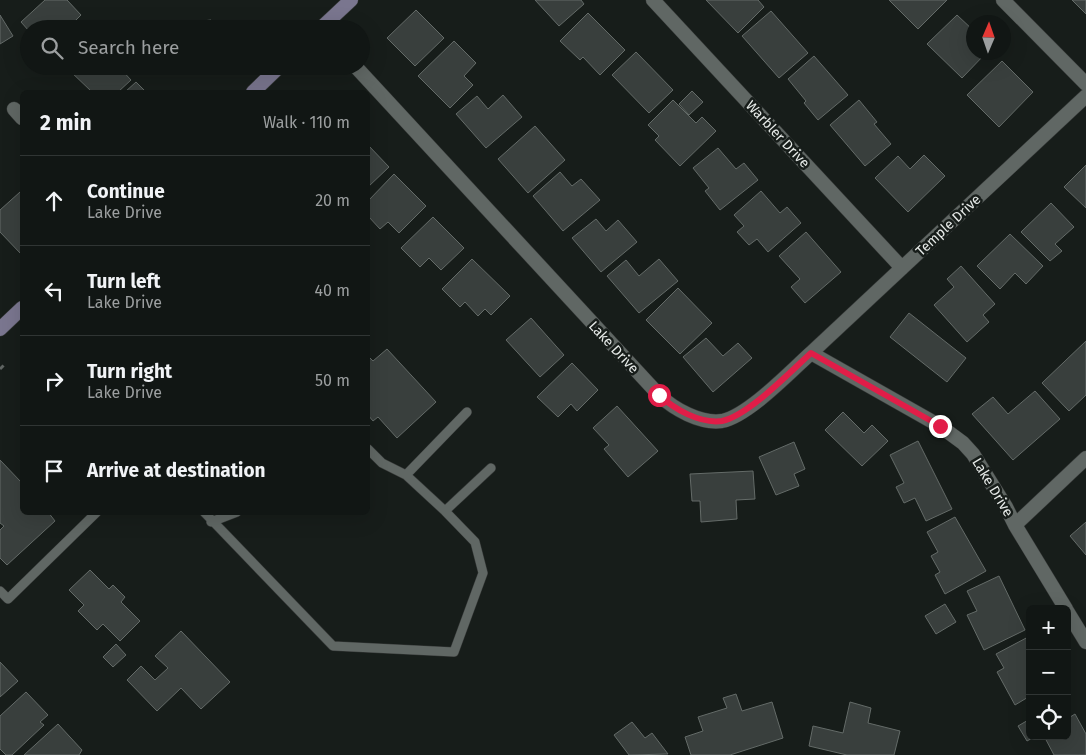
<!DOCTYPE html>
<meta charset="utf-8">
<style>
body{margin:0;font-family:"Fira Sans",sans-serif;background:#1e2322;color:#f1f3f6}
.controls{position:absolute;right:15px;bottom:15px;display:grid;overflow:hidden;border-radius:8px;box-shadow:0 5px 20px #0002}
.controls button{width:45px;height:45px;display:grid;place-items:center;padding:0;border:0;border-bottom:1px solid #303534;background:#111614;color:#f1f3f6;font:25px sans-serif}
.compass{position:absolute;left:966px;top:15px;width:45px;height:45px;border-radius:50%;background:#111614;box-shadow:0 5px 20px #0002;rotate:2deg}
.stop{position:absolute;width:15px;height:15px;margin:-11px;border:4px solid #e11d48;border-radius:50%;background:#fff}
.stop.end{background:#e11d48;border-color:#fff;box-shadow:0 1px 5px #0008}
.list{margin:0;padding:0;list-style:none}
h2{display:flex;justify-content:space-between;align-items:center;height:65px;margin:0;padding:0 20px;font-size:21px}
h2 small{font-size:16px;font-weight:400;color:#9c9fa0}
.list li{display:grid;grid-template-columns:32px 1fr auto;gap:15px;align-items:center;box-sizing:border-box;height:90px;padding:0 20px;border-top:1px solid #303534}
.list b{display:block;font-size:19px;white-space:nowrap}
.list p{margin:0;font-size:16px;white-space:nowrap;color:#9c9fa0}
.list em{font-size:16px;font-style:normal;color:#9c9fa0}
.icon{flex:none;width:28px;height:28px;fill:none;stroke:currentColor;stroke-width:2;stroke-linecap:round;stroke-linejoin:round}
.map{position:relative;flex:none;width:1086px;height:755px;overflow:hidden}
.search{position:absolute;background:#111614;box-shadow:0 5px 20px #0002;left:20px;top:20px;width:350px;height:55px;display:flex;align-items:center;gap:12px;box-sizing:border-box;padding:0 18px;border-radius:28px;color:#9c9fa0;font-size:19px}
.panel{position:absolute;background:#111614;box-shadow:0 5px 20px #0002;left:20px;top:90px;width:350px;height:425px;border-radius:8px}
.map>svg:first-child{display:block}
.building{fill:#393f3d;stroke:#646b68}
.lines{fill:none;stroke-linecap:round;stroke-linejoin:round}
.service-casing{stroke:#363938;stroke-width:10}
.minor-casing{stroke:#363938;stroke-width:15}
.secondary-casing{stroke:#363938;stroke-width:15}
.path{stroke:#5f6462;stroke-width:3;stroke-dasharray:5 2.5;stroke-linecap:butt}
.service{stroke:#606764;stroke-width:9}
.minor{stroke:#606764;stroke-width:14}
.secondary{stroke:#7a768f;stroke-width:14}
.route{stroke:#e11d48;stroke-width:6}
.labels{text-anchor:middle;stroke-width:5;stroke-linejoin:round;paint-order:stroke}
.street-label{font-size:14px;fill:#e7ebe9;stroke:#171d1a}
</style>
<div class="map">
<svg width="1086" height="755" viewBox="0 0 1086 755">
<rect width="100%" height="100%" fill="#171d1a"/>
<path class="building" d="M45,0H67L81,15L73,23L78,29H29V31L21,22Z
M535,0H581L584,4L559,26Z
M706,0H758L764,7L738,33Z
M889,0H947L918,29Z
M1072,0H1086V14Z
M416,10L444,38L415,66L387,38Z
M771,11L808,53L779,78L742,36Z
M588,13L625,50L600,75L583,57L580,60L560,41Z
M0,15L13,36L0,44Z
M957,15L974,31V52H987L962,78L927,44Z
M211,20L212,29H172L177,24Z
M454,41L476,63L464,76L473,85L450,108L418,76Z
M636,52L673,90L649,113L612,75Z
M814,56L848,95L818,120L804,103L806,101L788,79Z
M1002,61L1033,92L999,127L967,95Z
M73,66H118L131,80L118,92H92L69,70Z
M136,82L146,92H125Z
M692,91L703,102L689,115L679,104Z
M503,95L522,117L486,148L456,114L477,96L488,109Z
M673,100L696,123L702,117L716,131L680,166L655,140L659,136L648,125Z
M859,100L877,122L874,124L891,144L865,166L830,125Z
M535,126L565,160L528,193L498,159Z
M368,145L389,167L368,187Z
M718,148L736,169L744,163L758,180L720,210L705,191L709,188L693,168Z
M924,155L945,176L908,212L875,178L898,156L910,169Z
M1086,165V208L1064,187Z
M560,172L572,186L581,179L600,200L563,231L533,196Z
M394,174L426,206L399,233L388,222L380,229L368,216V201Z
M761,191L780,213L787,207L801,223L768,252L757,239L749,245L737,232L744,226L734,215Z
M20,192L22,195L21,254L0,232V210Z
M1051,203L1074,227L1055,244L1062,251L1050,261L1021,232Z
M433,217L464,248L441,270L429,258L420,267L401,248Z
M596,219L606,231L618,220L637,242L601,272L572,238Z
M806,232L841,272L805,303L791,287L800,279L779,256Z
M1010,234L1043,266L1026,284L1015,273L1000,289L977,266Z
M472,259L510,296L491,315L485,309L478,316L465,302L460,307L442,289Z
M659,259L678,281L639,313L607,276L626,260L639,276Z
M961,266L995,304L983,315L989,322L967,342L934,305L954,287L947,279Z
M678,288L712,323L680,354L646,320Z
M909,313L966,358L947,382L890,337Z
M531,318L564,355L540,377L506,340Z
M706,338L723,356L738,343L752,358L713,392L683,357Z
M1086,341V395L1069,411L1042,383Z
M387,349L436,402L397,438L378,417L373,421L368,415V356L373,361Z
M572,363L598,390L577,411L571,404L558,417L537,397Z
M1035,391L1060,419L1013,460L972,414L993,397L1008,414Z
M617,406L658,451L628,477L604,449L609,445L593,428Z
M843,412L864,433L872,425L888,441L862,466L825,430Z
M918,441L952,509L926,521L915,498L904,503L896,487L904,483L890,455Z
M794,442L805,469L794,474L799,486L776,495L759,457Z
M0,460L21,482L22,481V512H48L55,521L7,565L0,558V530L4,526L0,523Z
M753,471L755,499L736,500L737,519L701,522L700,501H692L690,474Z
M955,517L986,571L945,594L935,575L940,572L931,556L938,552L927,532Z
M1086,522V555L1070,536Z
M90,570L109,589L113,585L125,597L121,602L140,621L120,641L103,624L97,630L78,611L84,605L69,590Z
M999,576L1025,630L984,650L967,615L977,611L967,591Z
M945,604L956,622L936,634L925,616Z
M181,631L230,682L201,709L181,688L157,711L127,680L141,666L155,680L168,668L155,656Z
M1030,636V696L1015,705L997,672L1004,668L996,654Z
M116,644L126,655L113,667L103,657Z
M0,662L18,681L0,697Z
M26,692L48,715L40,722L44,725L12,755H6L0,749V716Z
M736,694L742,711L772,702L783,738L730,755H691L685,737L703,731L698,717L727,708L723,698Z
M850,702L871,708L868,723L900,731L894,755H847L809,746L813,726L843,733Z
M1075,714L1086,734V755H1054L1044,736H1067V719Z
M1030,719V736H1036L1027,741L1018,726Z
M632,722L645,738L652,733L668,754L629,755L614,735Z
M58,724L82,750L79,755H24Z"/>
<g class="lines">
<defs>
<path id="service" d="M406,475L467,412
M445,511L491,468
M204,512L333,646L454,652L483,573L475,542L445,511L406,475L382,463L368,449
M211,522L237,512
M0,591L8,599L97,512"/>
<path id="minor" d="M653,0L902,268
M1003,0L1086,84
M355,66L659,395C674,409 700,424 722,421C748,416 790,372 811,353L940,426L963,443L973,454L1006,507L1015,525L1066,609
M14,109L22,118
M811,353L1086,96
M1015,525L1086,458
M1067,611L1086,642"/>
<path id="secondary" d="M320,29L351,0
M253,92L280,66
M0,329L22,308"/>
</defs>
<use href="#service" class="service-casing"/>
<use href="#minor" class="minor-casing"/>
<use href="#secondary" class="secondary-casing"/>
<path class="path" d="M0,369L5,364"/>
<use href="#service" class="service"/>
<use href="#minor" class="minor"/>
<use href="#secondary" class="secondary"/>
</g>
<g class="lines">
<path class="route" d="M659,395C674,409 700,424 722,421C748,416 790,372 811,353L940,426"/>
</g>
<g class="labels">
<g class="street-label">
<text transform="translate(778 134) rotate(47)" y="5">Warbler Drive</text>
<text transform="translate(948 225) rotate(-43)" y="5">Temple Drive</text>
<text transform="translate(614 347) rotate(47)" y="5">Lake Drive</text>
<text transform="translate(993 487) rotate(59)" y="5">Lake Drive</text>
</g>
</g>
</svg>
<div class="controls">
<button>+</button>
<button>−</button>
<button><svg class="icon" aria-label="locate" viewBox="0 0 24 24"><circle cx="12" cy="12" r="6"/><path d="M12 2v4M12 18v4M2 12h4M18 12h4"/></svg></button>
</div>
<svg class="compass" viewBox="-18 -18 36 36"><path d="M0-13l5 13h-10z" fill="#e53935"/><path d="M0 13l5-13h-10z" fill="#9c9fa0"/></svg>
<div class="stop" style="left:659px;top:395px"></div>
<div class="stop end" style="left:940px;top:426px"></div>
<div class="search"><svg class="icon" aria-label="search" viewBox="0 0 24 24"><circle cx="10" cy="10" r="6"/><path d="M15 15l6 6"/></svg>Search here</div>
<section class="panel">
<h2>2 min<small>Walk · 110 m</small></h2>
<ul class="list">
<li><svg class="icon" aria-label="ahead" viewBox="0 0 24 24"><path d="M12 20V5M6 11l6-6 6 6"/></svg><div><b>Continue</b><p>Lake Drive</p></div><em>20 m</em></li>
<li><svg class="icon" aria-label="left" viewBox="0 0 24 24"><path d="M17 20v-9H6M10 6l-5 5 5 5"/></svg><div><b>Turn left</b><p>Lake Drive</p></div><em>40 m</em></li>
<li><svg class="icon" aria-label="right" viewBox="0 0 24 24"><path d="M7 20v-9h11M14 6l5 5-5 5"/></svg><div><b>Turn right</b><p>Lake Drive</p></div><em>50 m</em></li>
<li><svg class="icon" aria-label="arrive" viewBox="0 0 24 24"><path d="M6 21V4h12l-3 4 3 4H6"/></svg><div><b>Arrive at destination</b></div></li>
</ul>
</section>
</div>
